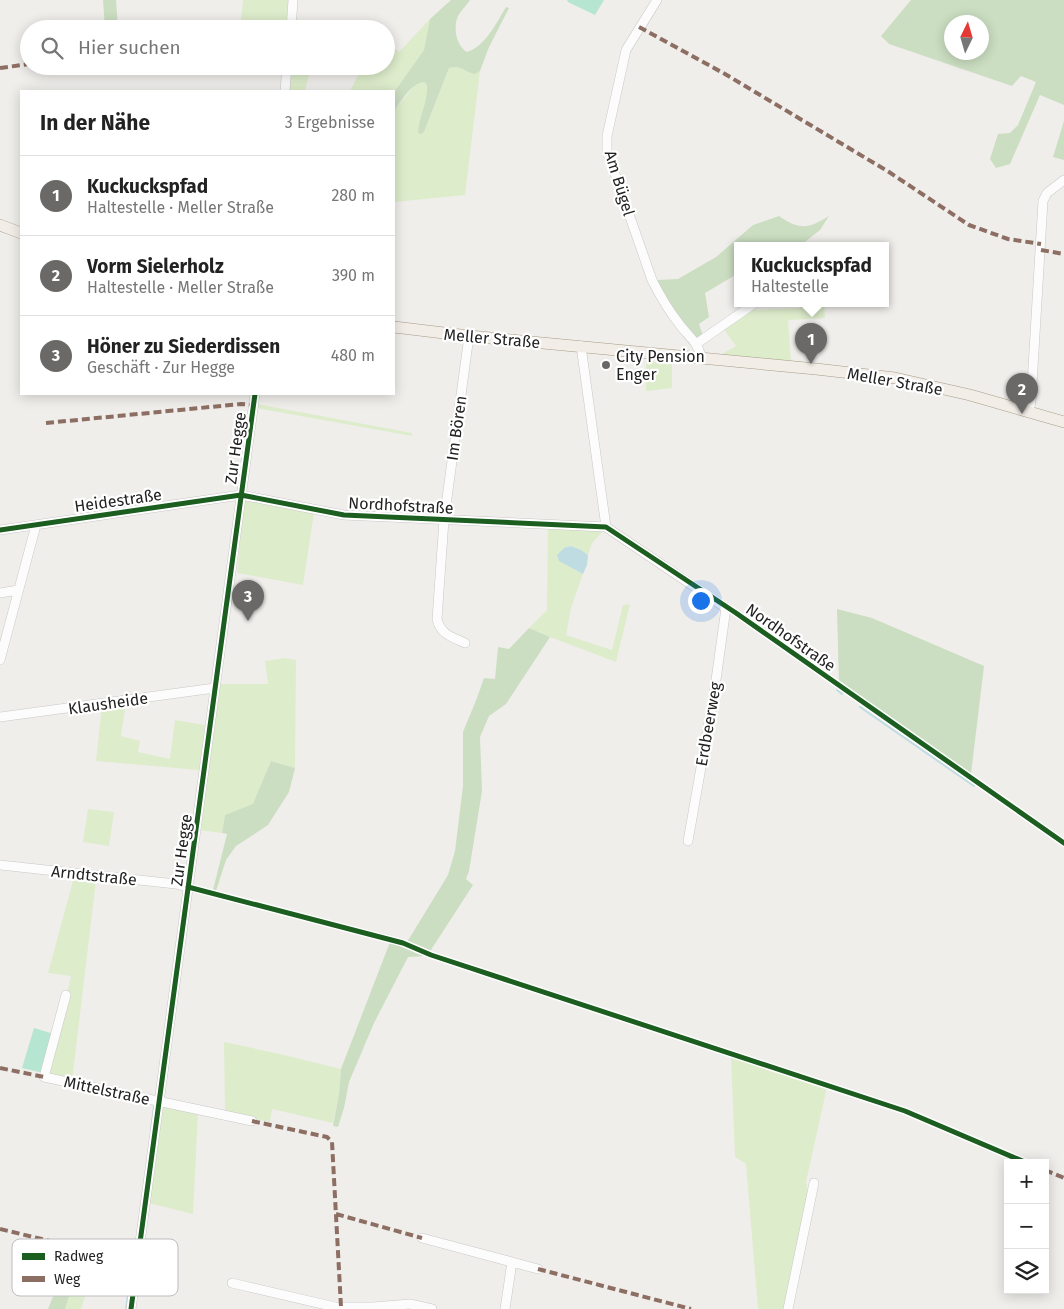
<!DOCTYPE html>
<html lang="de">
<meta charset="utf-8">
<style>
body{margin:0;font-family:"Fira Sans",sans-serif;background:#f2f2f2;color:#222}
.controls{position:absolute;right:15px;bottom:15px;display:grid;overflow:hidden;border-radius:0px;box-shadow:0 2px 12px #0003}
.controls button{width:45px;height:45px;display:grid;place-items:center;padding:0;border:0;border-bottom:1px solid #e0e0e0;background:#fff;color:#222;font:25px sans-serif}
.compass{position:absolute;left:944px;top:15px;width:45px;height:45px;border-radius:50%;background:#fff;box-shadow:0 2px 12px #0003;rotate:5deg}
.you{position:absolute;left:700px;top:600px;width:18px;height:18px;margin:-12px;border:4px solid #fff;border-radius:50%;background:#1a73e8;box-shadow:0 0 0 8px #1a73e833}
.badge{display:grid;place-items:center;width:32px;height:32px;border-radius:50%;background:#6a6968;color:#fff;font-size:16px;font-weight:700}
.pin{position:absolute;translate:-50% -41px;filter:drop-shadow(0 1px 2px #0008)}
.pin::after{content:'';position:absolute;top:26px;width:18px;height:15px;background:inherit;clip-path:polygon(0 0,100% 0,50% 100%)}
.popup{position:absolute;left:734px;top:242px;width:155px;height:65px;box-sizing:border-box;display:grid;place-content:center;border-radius:0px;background:#fff;filter:drop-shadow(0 1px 4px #0005);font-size:16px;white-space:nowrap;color:#767676}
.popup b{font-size:19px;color:#222}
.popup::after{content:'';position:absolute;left:50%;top:100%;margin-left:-10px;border:10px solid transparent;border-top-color:#fff}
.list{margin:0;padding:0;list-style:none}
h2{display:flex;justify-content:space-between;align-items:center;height:65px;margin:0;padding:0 20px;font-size:21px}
h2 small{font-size:16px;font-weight:400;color:#767676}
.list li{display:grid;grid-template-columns:32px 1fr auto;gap:15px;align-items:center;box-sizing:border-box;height:80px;padding:0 20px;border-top:1px solid #e0e0e0}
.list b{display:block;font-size:19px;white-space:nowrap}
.list p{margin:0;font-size:16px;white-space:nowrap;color:#767676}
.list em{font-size:16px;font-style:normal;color:#767676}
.icon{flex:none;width:28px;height:28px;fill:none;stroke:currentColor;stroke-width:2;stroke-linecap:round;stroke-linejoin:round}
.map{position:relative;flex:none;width:1064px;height:1309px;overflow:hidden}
.search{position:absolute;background:#fff;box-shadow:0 2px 12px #0003;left:20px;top:20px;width:375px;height:55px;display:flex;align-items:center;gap:12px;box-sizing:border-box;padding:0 18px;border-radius:28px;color:#767676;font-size:19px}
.panel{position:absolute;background:#fff;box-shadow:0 2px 12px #0003;left:20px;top:90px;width:375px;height:305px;border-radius:0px}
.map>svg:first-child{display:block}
.grass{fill:#ddeccb}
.forest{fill:#cbdec1;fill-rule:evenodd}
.pitch{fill:#b6e6d2}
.water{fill:#bfdce3}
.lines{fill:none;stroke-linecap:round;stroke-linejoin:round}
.stream{stroke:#bfdce3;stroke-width:2}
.minor-casing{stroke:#c9c8c7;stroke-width:10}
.major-casing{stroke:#a79c86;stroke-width:12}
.minor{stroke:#fdfcfc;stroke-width:9}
.major{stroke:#f2ede7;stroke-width:11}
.quiet{stroke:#8d6e63;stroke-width:4;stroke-dasharray:8 4;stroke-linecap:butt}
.cycleway-casing{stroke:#fff;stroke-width:8}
.cycleway{stroke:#1b5e20;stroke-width:5}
.poi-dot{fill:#6a6968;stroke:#fff;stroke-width:2}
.labels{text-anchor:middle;stroke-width:4.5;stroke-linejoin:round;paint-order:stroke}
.street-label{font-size:16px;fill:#222;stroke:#fff}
.poi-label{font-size:16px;fill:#222;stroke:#fff;text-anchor:start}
.key{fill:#fff;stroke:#bdbdbd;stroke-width:1}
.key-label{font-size:14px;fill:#222}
</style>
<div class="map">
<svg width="1064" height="1309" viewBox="0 0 1064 1309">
<rect width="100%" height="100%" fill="#f0eeeb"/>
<path class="grass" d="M243,0H290L288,24L261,29H240Z
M430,19L424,50L394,92L350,91L362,68L359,66H386V42L399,52Z
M289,66H311L305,91H287Z
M454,66C463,68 471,76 480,71L465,195L394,202V111L414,86L419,82H424L427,85L428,98L419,126L424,132L449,68Z
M800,303H824L825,318L788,320L791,361L720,355L736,346L722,327L751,307L756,310L800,308Z
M646,361L672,363V388L646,391Z
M257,404L412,433V436L256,408Z
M244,500L314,512L303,585L237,573Z
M548,528H606L592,543L588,555L581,550L571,546L575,570L583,574L571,608L566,635L612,650L623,605L630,604L616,662L550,637L529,628L547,610Z
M285,658L296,660L295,768L271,761L253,805L225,815L222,833L198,830L219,684H268L265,661Z
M126,703L121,736L140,741L138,752L170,759L175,720L205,725L199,770L96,761L102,706Z
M88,809L114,812L109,846L83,842Z
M74,877L96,880L72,1081L48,1075L71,976L48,973Z
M224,1042L280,1054L341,1069L339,1094L333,1123L272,1109L270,1122L225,1113Z
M731,1056L827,1087L806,1182L809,1197L787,1309H758L746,1164L735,1157Z
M164,1106L198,1112L193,1214L149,1203L161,1111Z
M70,1293L85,1296L81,1309H65Z"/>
<path class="forest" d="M103,0H116L118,29H105Z
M451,0H470C467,5 461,10 458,16C453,27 456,46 467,52C485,47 497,22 506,7L509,8L489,47L480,71L475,74C465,72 459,64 449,68L424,132L421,134L418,133C419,115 428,104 427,85L424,82C411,83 401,102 394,111V92L424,50L430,19Z
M911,0H1064V105L1040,95L1010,164L996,168L990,159L998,134L1010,133L1018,125L1036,82L1021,76L1012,86L889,44L881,36ZM982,22V52H952V22Z
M1064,121V160L1053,157Z
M779,216C799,230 809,229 829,216L820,230L801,245H737V274L705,293L709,317L699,324L703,336L697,339L657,299V296L651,284L657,280L678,279L716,257L753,225Z
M837,609L872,618L984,666L971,774L839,684Z
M529,628L550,637L506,704L489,716L480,737L482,791L469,871L466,879L473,885L427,956L408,957L374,1023L349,1082L344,1108L338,1127L333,1126L339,1094L341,1069L390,942L404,947L448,875L455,851L463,786V732L477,698L484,678L495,679L498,647L509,649Z
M271,761L295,768L289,792L268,825L236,846L226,860L216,891L213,890L227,834L222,833L225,815L253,804Z
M56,1289L70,1293L65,1309H48Z"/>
<path class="pitch" d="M567,0H604L595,15L568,2Z
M34,1028L54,1034L43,1073L22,1068Z"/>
<path class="water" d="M571,546L581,550L588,555L587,565L583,574L559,561L557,555L564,548Z"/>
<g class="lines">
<path class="stream" d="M837,690L842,694
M860,707L974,786
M974,777L1005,800
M1022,812L1064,840
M151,1130L154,1107
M126,1309L132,1267"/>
<defs>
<path id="minor" d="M657,0L626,50L607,136V151L652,280C660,296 669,311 680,325C688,336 699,343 701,358
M271,29L291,28
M291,29L293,0
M285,91L287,66
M696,344L755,303
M581,346L606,527
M1029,412L1031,401L1043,201L1047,193L1064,180
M0,530L241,495L344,515L606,527L726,608L714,694L688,841
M0,593L18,590
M465,643C452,637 440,634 437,619L444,520L469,336
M0,660L36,525
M0,717L215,688
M0,865L176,884L188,887
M66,995L44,1077L252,1121
M422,1238L538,1269
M79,1248L137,1261
M232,1283L335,1307H373L410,1304L432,1309
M131,1309L255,394
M505,1309L512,1262
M788,1309L814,1183"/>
<path id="major" d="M0,225L21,233
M394,327L469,336L816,369L895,378L970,395L1064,422"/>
</defs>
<use href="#minor" class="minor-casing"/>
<use href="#major" class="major-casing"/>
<use href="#minor" class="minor"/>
<use href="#major" class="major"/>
<path class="quiet" d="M639,27L725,74L889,172L969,225L1008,239L1041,244
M0,68L29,64
M1041,250L1064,254
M46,423L241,404L254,405
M0,1068L44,1077
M252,1121L327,1137L332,1142L341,1307
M1045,1170L1064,1178
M336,1214L422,1238
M0,1229L79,1248
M538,1269L691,1309"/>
<defs>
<path id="cycleway" d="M0,530L241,495L344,515L606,527L736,613L1064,843
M188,887L403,943L431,955L905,1111L1027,1163
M131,1309L255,394"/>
</defs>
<use href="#cycleway" class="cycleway-casing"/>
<use href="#cycleway" class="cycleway"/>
</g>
<circle class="poi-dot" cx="606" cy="365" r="5"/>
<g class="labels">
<g class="street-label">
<text transform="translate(620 183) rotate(73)" y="6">Am Bügel</text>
<text transform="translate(492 338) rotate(5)" y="6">Meller Straße</text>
<text transform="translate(895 381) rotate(10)" y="6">Meller Straße</text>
<text transform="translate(456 428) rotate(-82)" y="6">Im Bören</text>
<text transform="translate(235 448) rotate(-82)" y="6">Zur Hegge</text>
<text transform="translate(118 500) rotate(-8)" y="6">Heidestraße</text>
<text transform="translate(401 505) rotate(3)" y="6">Nordhofstraße</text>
<text transform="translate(791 637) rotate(35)" y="6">Nordhofstraße</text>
<text transform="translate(108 703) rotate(-8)" y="6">Klausheide</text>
<text transform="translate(708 724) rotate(-80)" y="6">Erdbeerweg</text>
<text transform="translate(181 850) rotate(-82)" y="6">Zur Hegge</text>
<text transform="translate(94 875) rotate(6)" y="6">Arndtstraße</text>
<text transform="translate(107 1090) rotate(12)" y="6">Mittelstraße</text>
</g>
<g class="poi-label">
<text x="616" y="362">City Pension<tspan x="616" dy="18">Enger</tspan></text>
</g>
</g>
<rect x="12" y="1239" width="166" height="57" rx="8" class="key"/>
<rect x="22" y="1253" width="23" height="7" fill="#1b5e20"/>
<rect x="22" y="1276" width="23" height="6" fill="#8d6e63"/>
<g class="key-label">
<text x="54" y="1261">Radweg</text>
<text x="54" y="1284">Weg</text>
</g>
</svg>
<div class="controls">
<button>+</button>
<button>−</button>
<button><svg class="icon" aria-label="layers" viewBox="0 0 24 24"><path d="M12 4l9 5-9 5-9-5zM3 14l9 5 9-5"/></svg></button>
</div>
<svg class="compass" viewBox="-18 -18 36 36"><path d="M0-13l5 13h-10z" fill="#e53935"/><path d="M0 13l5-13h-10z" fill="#767676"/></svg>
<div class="you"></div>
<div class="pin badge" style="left:811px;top:364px">1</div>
<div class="popup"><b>Kuckuckspfad</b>Haltestelle</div>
<div class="pin badge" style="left:1022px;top:414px">2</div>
<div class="pin badge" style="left:248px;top:621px">3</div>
<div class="search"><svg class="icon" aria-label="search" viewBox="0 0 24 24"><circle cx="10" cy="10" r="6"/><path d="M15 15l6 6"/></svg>Hier suchen</div>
<section class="panel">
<h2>In der Nähe<small>3 Ergebnisse</small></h2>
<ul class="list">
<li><span class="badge">1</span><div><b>Kuckuckspfad</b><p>Haltestelle · Meller Straße</p></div><em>280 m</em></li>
<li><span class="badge">2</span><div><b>Vorm Sielerholz</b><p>Haltestelle · Meller Straße</p></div><em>390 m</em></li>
<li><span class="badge">3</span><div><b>Höner zu Siederdissen</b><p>Geschäft · Zur Hegge</p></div><em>480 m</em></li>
</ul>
</section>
</div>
